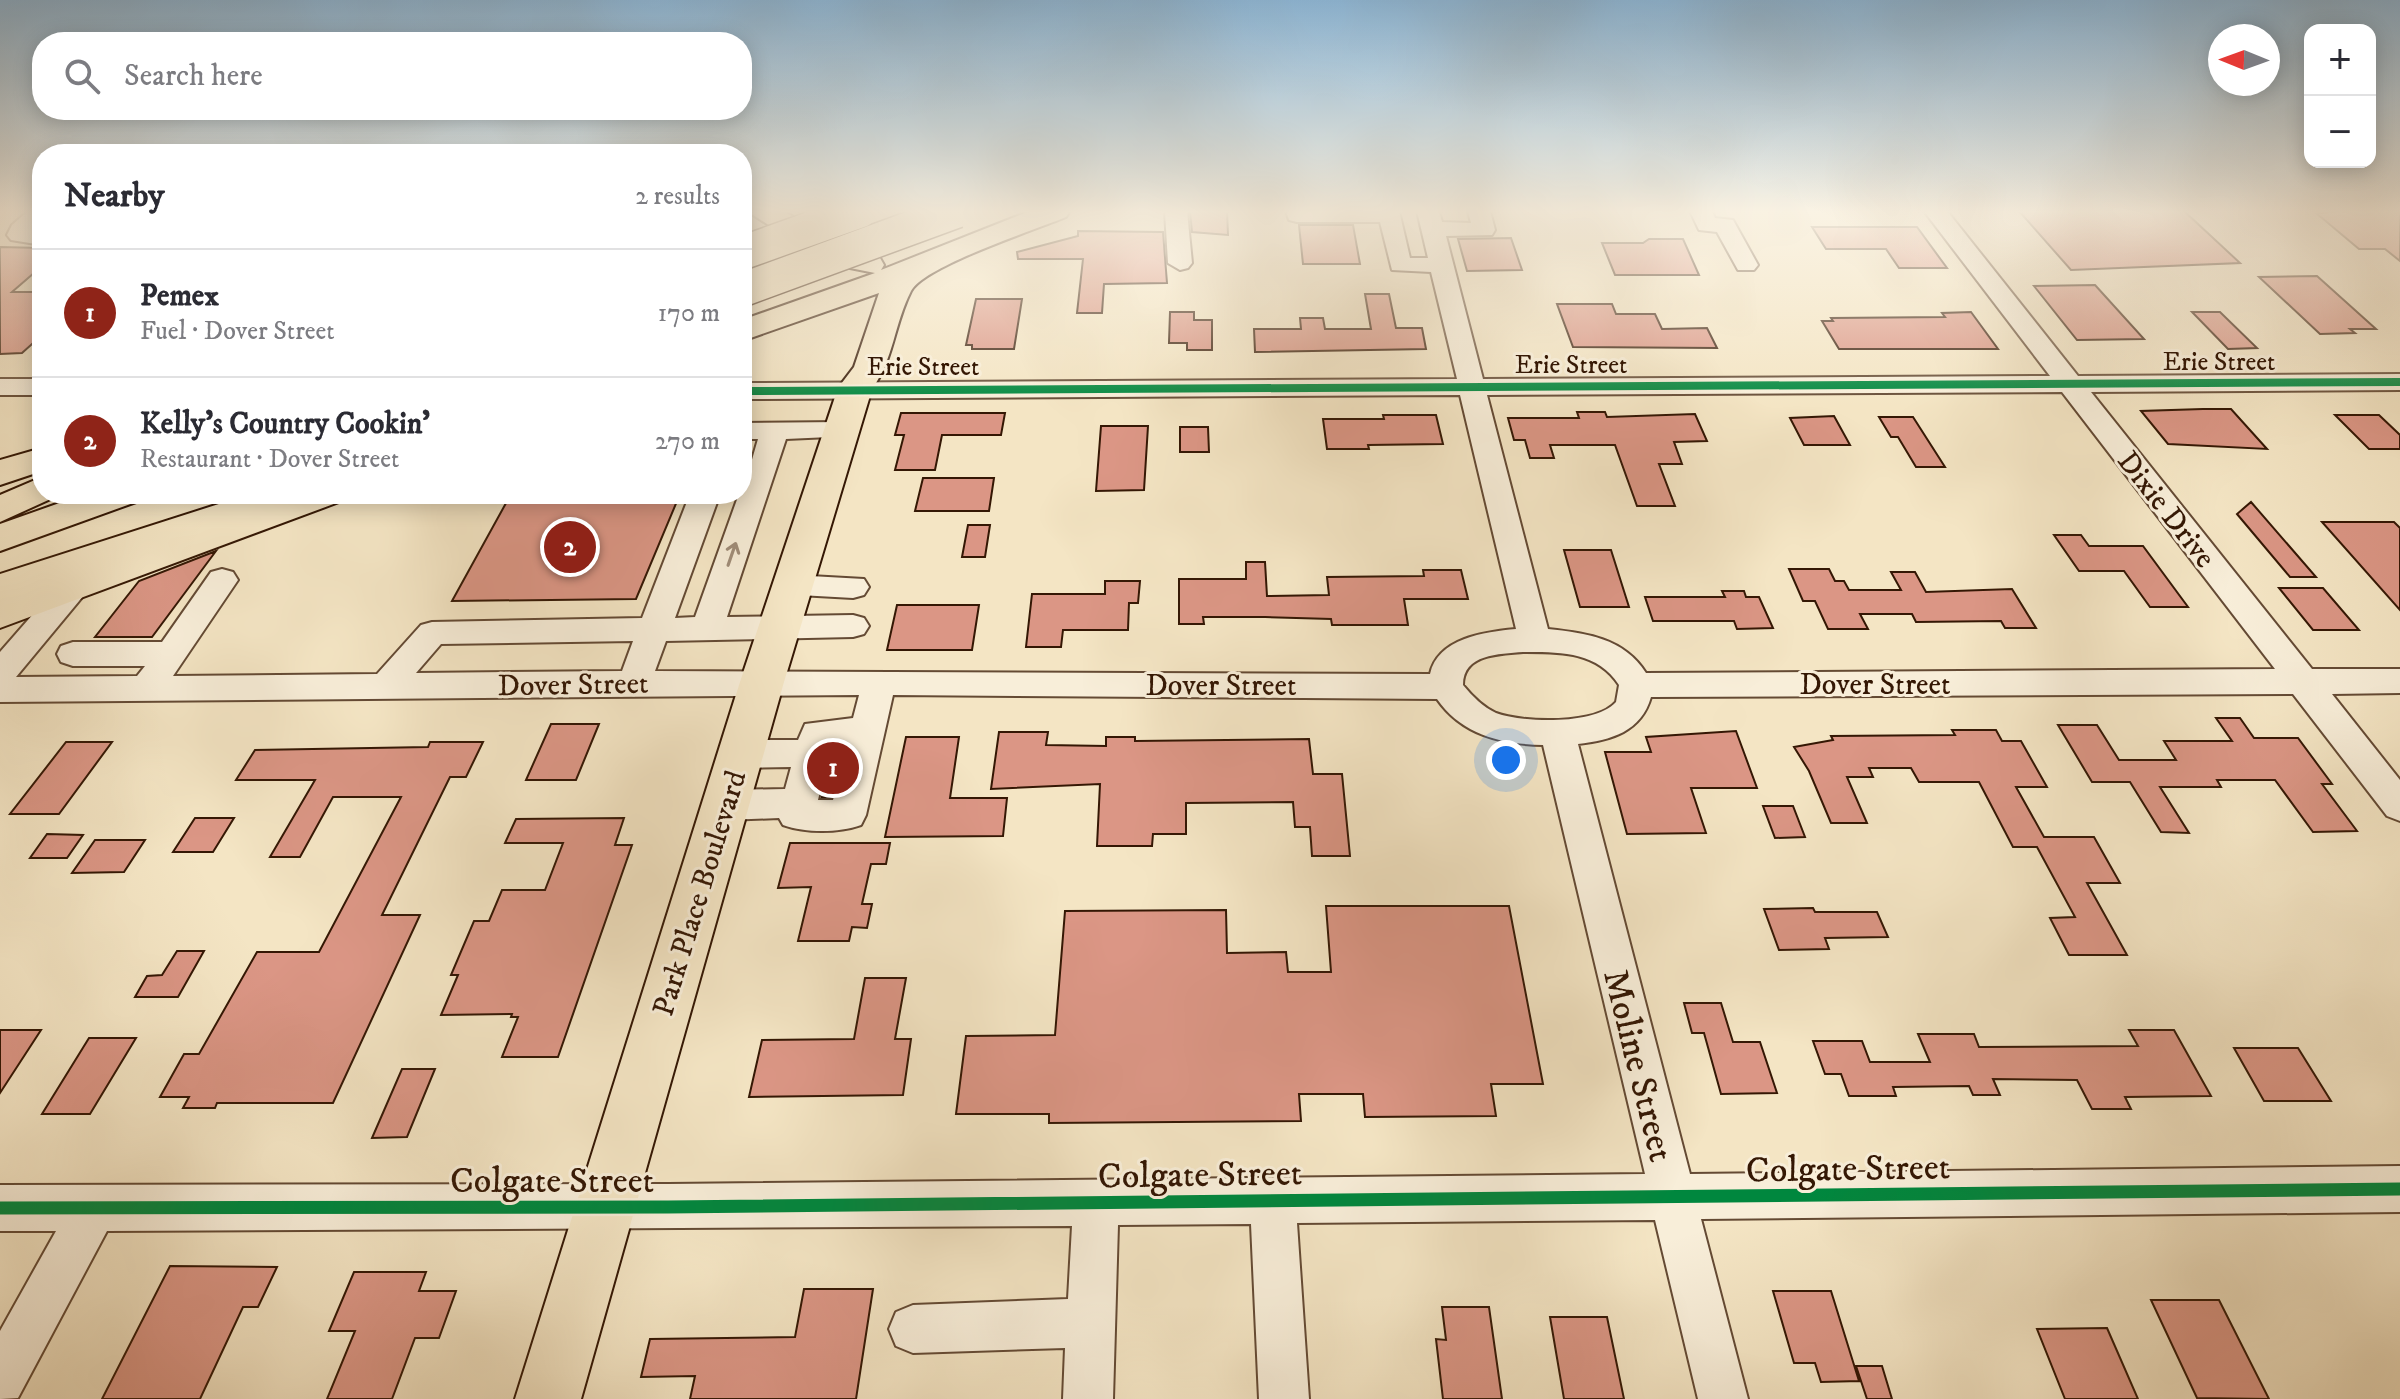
<!DOCTYPE html>
<meta charset="utf-8">
<style>
body{margin:0;font-family:"IM FELL DW Pica",serif;background:#f2f2f3;color:#2b2b33}
.controls{position:absolute;right:24px;top:24px;display:grid;overflow:hidden;border-radius:16px;box-shadow:0 4px 20px #0003}
.controls button{width:72px;height:72px;display:grid;place-items:center;padding:0;border:0;border-bottom:2px solid #e1e1e2;background:#fff;color:#2b2b33;font:40px sans-serif}
.compass{position:absolute;left:2208px;top:24px;width:72px;height:72px;border-radius:50%;background:#fff;box-shadow:0 4px 20px #0003;rotate:271deg}
.you{position:absolute;left:1506px;top:760px;width:28px;height:28px;margin:-20px;border:6px solid #fff;border-radius:50%;background:#1a73e8;box-shadow:0 0 0 12px #1a73e833}
.badge{display:grid;place-items:center;width:52px;height:52px;border-radius:50%;background:#8f2418;color:#fff;font-size:26px;font-weight:700}
.pin{position:absolute;translate:-50% -50%;border:4px solid #fff;box-shadow:0 2px 8px #0006}
.list{margin:0;padding:0;list-style:none}
h2{display:flex;justify-content:space-between;align-items:center;height:104px;margin:0;padding:0 32px;font-size:34px}
h2 small{font-size:26px;font-weight:400;color:#7c7c81}
.list li{display:grid;grid-template-columns:52px 1fr auto;gap:24px;align-items:center;box-sizing:border-box;height:128px;padding:0 32px;border-top:2px solid #e1e1e2}
.list b{display:block;font-size:30px;white-space:nowrap}
.list p{margin:0;font-size:26px;white-space:nowrap;color:#7c7c81}
.list em{font-size:26px;font-style:normal;color:#7c7c81}
.icon{flex:none;width:44px;height:44px;fill:none;stroke:currentColor;stroke-width:2;stroke-linecap:round;stroke-linejoin:round}
.map{position:relative;flex:none;width:2400px;height:1399px;overflow:hidden}
.search{position:absolute;background:#fff;box-shadow:0 4px 20px #0003;left:32px;top:32px;width:720px;height:88px;display:flex;align-items:center;gap:20px;box-sizing:border-box;padding:0 28px;border-radius:32px;color:#7c7c81;font-size:30px}
.panel{position:absolute;background:#fff;box-shadow:0 4px 20px #0003;left:32px;top:144px;width:720px;height:360px;border-radius:32px}
.map>svg:first-child{display:block}
.building{fill:#db9685;stroke:#341704;stroke-width:2}
.lines{fill:none;stroke-linecap:round;stroke-linejoin:round}
.minor-casing{stroke:#644a34;stroke-width:4}
.major-casing{stroke:#341704;stroke-width:4}
.highway-casing{stroke:#341704;stroke-width:4}
.minor{fill:#f8eed9;fill-rule:evenodd}
.major{fill:#f4e5c4;fill-rule:evenodd}
.highway{fill:#f4e5c4;fill-rule:evenodd}
.highway-bridge-casing{stroke:#341704;stroke-width:36;stroke-linecap:butt}
.highway-bridge{stroke:#f4e5c4;stroke-width:33}
.cycleway-far1-casing{stroke:#f8eed9;stroke-width:12}
.cycleway-casing{stroke:#f8eed9;stroke-width:18}
.cycleway-far1{stroke:#00873e;stroke-width:8}
.cycleway{stroke:#00873e;stroke-width:13}
.oneway{stroke:#a08d79}
.labels{text-anchor:middle;stroke-width:6;stroke-linejoin:round;paint-order:stroke}
.far-street-label{font-size:26px;fill:#341704;stroke:#f8eed9}
.street-label{font-size:30px;fill:#341704;stroke:#f8eed9}
.near-street-label{font-size:36px;fill:#341704;stroke:#f8eed9}
</style>
<div class="map">
<svg width="2400" height="1399" viewBox="0 0 2400 1399">
<rect width="100%" height="100%" fill="#f4e5c4"/>
<filter id="stains"><feTurbulence type="fractalNoise" baseFrequency=".0025" numOctaves="4"/><feColorMatrix values="0 0 0 0 .2 0 0 0 0 .09 0 0 0 0 .02 0 0 0 .5 -.17"/></filter>
<radialGradient id="worn" r=".72"><stop offset=".6" stop-color="#630" stop-opacity="0"/><stop offset="1" stop-color="#630" stop-opacity=".3"/></radialGradient>
<path class="building" d="M1190,211H1227L1228,235L1192,232Z
M2019,211H2184L2240,263L2071,270Z
M2359,211H2400V261L2385,249H2359L2316,213Z
M1299,225H1353L1360,264H1303Z
M1812,227H1917L1947,268H1899L1886,249H1826Z
M1078,231L1163,232L1167,283L1104,284L1102,313H1077L1083,259H1018L1017,252L1078,236Z
M1511,238L1522,270L1467,271L1458,239Z
M1649,239H1683L1699,275H1615L1602,243H1643Z
M0,247L42,248V266L12,292H42V335L22,353L0,354Z
M2317,276L2376,329H2350L2355,333L2320,334L2259,277Z
M2095,285L2144,339L2077,340L2034,286Z
M1365,294H1389L1396,328H1422L1426,349L1255,352L1254,329H1301L1300,318H1323L1325,329H1371Z
M976,299H1022L1014,349H972V345H966Z
M1557,304H1612L1616,314H1655L1662,329L1707,328L1717,348L1573,347Z
M1170,312H1194V320H1212V350H1187V343H1169Z
M1971,312L1998,349H1839L1822,321H1833L1831,318L1945,317L1942,313Z
M2192,312H2220L2257,348L2228,349Z
M2203,409H2231L2267,449L2168,444L2141,411Z
M1577,412H1605L1607,417L1695,414L1707,441L1674,442L1682,464H1659L1675,506H1637L1615,445H1550L1554,458H1530L1525,440H1514L1508,418H1579Z
M901,413H1005L1001,435H942L935,470H895L904,435H895Z
M1383,415H1436L1443,444L1368,445L1369,449H1327L1323,419H1384Z
M2335,415H2379L2400,435V449H2369Z
M1834,416L1850,445H1804L1790,418Z
M1879,417H1913L1945,467H1916L1898,437H1891Z
M1101,426H1148L1144,490L1096,491Z
M1180,427H1208L1209,452H1180Z
M923,478H994L989,511H915Z
M511,494H680L636,599L452,601Z
M2251,502L2316,577H2290L2237,514Z
M2322,522H2394L2400,528V610Z
M968,525H990L985,557H962Z
M2054,535H2081L2089,546H2143L2188,607H2150L2124,571H2079Z
M1564,550H1611L1629,607H1580Z
M216,551L152,637H95L139,581Z
M1246,562H1265L1267,596L1329,595L1327,577L1424,576L1423,570H1461L1468,599H1404L1408,625H1332L1331,619L1265,617H1203L1204,624H1179V579H1246Z
M1789,569H1829L1835,581H1844L1849,590H1901L1891,572H1915L1926,592L2012,589L2036,628H2005L2001,621L1916,622L1912,614H1860L1868,629H1828L1815,601H1803Z
M1105,581H1140L1138,603H1129L1128,630H1063L1061,647H1026L1032,594H1105Z
M2279,588H2323L2359,630H2313Z
M1722,591H1744L1746,597H1759L1773,628L1737,629L1734,621H1653L1645,597H1725Z
M897,605H979L972,650H887Z
M2216,718H2240L2254,738H2298L2332,784H2322L2357,831L2313,832L2275,780H2217L2221,787H2160L2189,833L2161,832L2130,782H2092L2058,725H2097L2119,760H2176L2164,741H2232Z
M551,724H599L576,780H526Z
M1952,730H1996L2002,741H2021L2047,787H2016L2044,837H2094L2120,883H2087L2127,955H2069L2050,918L2075,917L2037,847H2013L1979,782H1919L1911,768H1869L1873,777H1847L1867,823H1831L1809,771L1794,747L1833,740L1831,736L1955,735Z
M1736,731L1757,788H1691L1706,833L1627,834L1605,752H1651L1646,737Z
M999,732H1048L1046,745L1106,746V737H1135V741L1309,739L1313,774H1342L1350,856H1312L1310,827H1295L1293,802L1186,803V834H1153L1152,846H1097L1100,784L991,789Z
M906,737H959L950,798H1007L1003,836L885,837Z
M66,742H112L59,814H10Z
M430,742H483L466,777H450L382,915H420L333,1103H217L215,1108H183L189,1097H160L184,1054H199L257,952H319L401,797H333L300,857H270L315,780H236L255,750L428,747Z
M843,748L831,797H822L833,749Z
M1763,806H1793L1805,837L1775,838Z
M195,818H234L213,852H173Z
M624,818L615,845H632L558,1057H502L518,1017H511L512,1014L441,1015L458,975H451L474,921H489L502,890H545L563,843H505L516,819Z
M47,834L83,835L67,858H30Z
M95,840H145L124,872L72,873Z
M790,843H890L886,864H871L862,904H872L867,928L852,927L849,941H798L811,887L778,888Z
M1326,906H1509L1543,1084H1491L1496,1116L1365,1117L1363,1094H1299L1301,1121L1049,1123V1114H956L966,1036L1055,1035L1065,911L1226,910L1227,953L1286,952L1288,972H1331Z
M1813,908L1815,912H1877L1888,937L1825,938L1829,949L1779,950L1764,909Z
M177,951H204L178,997H135L147,976L162,975Z
M865,978H906L895,1039H911L903,1095L749,1097L762,1040L854,1039Z
M1684,1003H1721L1733,1042H1760L1777,1093L1721,1094L1704,1033H1692Z
M0,1030H41L0,1093Z
M2129,1030H2174L2211,1096L2125,1097L2131,1109H2092L2077,1080L1993,1079L2000,1095H1973L1969,1086L1893,1087L1896,1096H1849L1841,1074H1825L1813,1041H1862L1870,1062H1930L1918,1034H1974L1979,1047L2138,1046Z
M89,1038H136L90,1114H42Z
M2234,1048H2298L2331,1101H2264Z
M402,1069H435L407,1137L372,1138Z
M170,1266L277,1267L258,1307H243L200,1399H102Z
M354,1272H426L419,1291H456L439,1338H415L392,1399H327L355,1331H329Z
M804,1289H873L856,1399H690L695,1376L641,1377L650,1339L795,1337Z
M1773,1291H1831L1859,1381L1821,1382L1815,1363H1794Z
M2151,1300H2219L2269,1399L2197,1398Z
M1442,1307H1489L1502,1399H1443L1436,1339L1446,1340Z
M1550,1317H1607L1624,1399H1564Z
M2107,1328L2138,1399H2065L2037,1329Z
M1856,1366H1882L1892,1399H1867Z"/>
<g class="lines">
<defs>
<path id="minor" d="M28,211H42V223L34,230L42,231V245L11,240L7,235L12,225Z
M1165,211H1187L1192,263L1188,268L1180,270L1168,263Z
M1286,211H1399L1410,258H1428L1417,211H1439L1442,222L1471,223L1468,211H1490L1495,230L1492,235L1446,236L1483,379L2050,376L1924,211H1947L2078,376L2400,374V390L2091,392L2312,669H2400V693L2332,694L2400,780V821L2387,816L2293,694L1651,697C1641,732 1611,740 1578,744L1690,1174L2400,1166V1212L1701,1219L1748,1399H1698L1655,1220L1297,1223L1309,1399H1259L1251,1224L1118,1225L1113,1399H1063L1065,1348L913,1353L896,1346L889,1329L896,1312L913,1305L1068,1299L1072,1226L107,1231L18,1398L0,1399V1331L56,1231H0V1185L668,1184L1645,1174L1543,745C1501,744 1462,735 1437,699L893,695L866,815L861,825C838,833 806,833 783,825L779,818L725,820L712,815L707,805L712,795L725,790L785,789L791,767L741,768L729,764L723,754L729,744L741,740H798L805,724L853,718L859,695L0,702V652L62,581L73,578L84,581L89,589L16,677L137,676L145,666H73L61,662L57,654L61,646L73,642H162L211,572L222,569L233,572L238,580L173,676L377,674L421,625L432,622L642,618L690,494H720L675,618L695,617L739,494H742L758,439H742V423L842,422L852,424L856,430L852,436L786,439L727,617L853,615L864,618L869,626L864,634L853,637L666,641L655,671L1430,674C1438,638 1484,632 1516,629L1460,395L742,399V383L1457,379L1431,272L1392,270L1380,222H1297L1289,220ZM2062,392L2275,669L1646,673C1624,638 1586,633 1548,629L1487,395ZM633,641L622,671L416,673L441,644ZM1523,652C1559,652 1597,651 1619,685L1616,702C1596,725 1523,723 1496,713C1483,707 1472,696 1463,685C1463,654 1499,654 1523,652ZM847,745L833,800H818L831,746Z
M1690,211H1712L1715,218L1733,220L1758,265L1754,270H1738L1717,232L1699,230Z
M0,379H42V395H0Z
M792,575L864,579L869,587L864,595L853,598L781,594L776,586L781,578Z"/>
<path id="major" d="M747,211H783L801,221L831,247L880,258L884,265L881,270L1030,211H1070L1066,217C1035,230 924,266 911,291C894,324 894,359 872,389L784,682L581,1399H515L740,682L838,388L854,367L879,293L742,341V320L875,273L810,260L781,233Z
M42,448V471L0,485V460Z
M289,494H345L339,502L0,628V598Z"/>
<path id="highway" d="M42,477V494H58L55,497L0,522V495Z
M85,494H142L136,502L0,551V524Z
M250,494H309L303,502L0,602V574Z"/>
</defs>
<use href="#minor" class="minor-casing"/>
<use href="#major" class="major-casing"/>
<use href="#highway" class="highway-casing"/>
<use href="#minor" class="minor"/>
<use href="#major" class="major"/>
<use href="#highway" class="highway"/>
<defs>
<path id="highway-bridge" d="M742,253L860,211
M742,290L957,211"/>
</defs>
<use href="#highway-bridge" class="highway-bridge-casing"/>
<use href="#highway-bridge" class="highway-bridge"/>
<defs>
<path id="cycleway-far1" d="M742,391L2400,382"/>
<path id="cycleway" d="M0,1208L668,1207L2400,1189"/>
</defs>
<use href="#cycleway-far1" class="cycleway-far1-casing"/>
<use href="#cycleway" class="cycleway-casing"/>
<use href="#cycleway-far1" class="cycleway-far1"/>
<use href="#cycleway" class="cycleway"/>
</g>
<defs><path id="oneway-shaft" d="M-6 0H5M1.5-3L5.5 0L1.5 3" fill="none" stroke-width="1.6" stroke-linecap="round" stroke-linejoin="round" transform="scale(2)"/></defs>
<use class="oneway" href="#oneway-shaft" transform="translate(732 554) rotate(-71)"/>
<linearGradient id="sky" x2="0" y2="1"><stop stop-color="#8cb7d8"/><stop offset="0.52" stop-color="#faf3e4"/><stop offset="1" stop-color="#faf3e4" stop-opacity="0"/></linearGradient>
<rect width="2400" height="407" fill="url(#sky)"/>
<g class="labels">
<g class="far-street-label">
<text x="2219" y="370">Erie Street</text>
<text x="1571" y="373">Erie Street</text>
<text x="923" y="375">Erie Street</text>
</g>
<g class="street-label">
<text transform="translate(2167 509) rotate(52)" y="10">Dixie Drive</text>
<text transform="translate(573 684) rotate(-1)" y="10">Dover Street</text>
<text x="1875" y="694">Dover Street</text>
<text x="1221" y="695">Dover Street</text>
<text transform="translate(699 893) rotate(-73)" y="10">Park Place Boulevard</text>
</g>
<g class="near-street-label">
<text transform="translate(1640 1065) rotate(76)" y="13">Moline Street</text>
<text transform="translate(1848 1167) rotate(-1)" y="13">Colgate Street</text>
<text transform="translate(1200 1173) rotate(-1)" y="13">Colgate Street</text>
<text x="552" y="1192">Colgate Street</text>
</g>
</g>
<rect width="100%" height="100%" filter="url(#stains)"/>
<rect width="100%" height="100%" fill="url(#worn)"/>
</svg>
<div class="controls">
<button>+</button>
<button>−</button>
</div>
<svg class="compass" viewBox="-18 -18 36 36"><path d="M0-13l5 13h-10z" fill="#e53935"/><path d="M0 13l5-13h-10z" fill="#7c7c81"/></svg>
<div class="you"></div>
<div class="pin badge" style="left:833px;top:768px">1</div>
<div class="pin badge" style="left:570px;top:547px">2</div>
<div class="search"><svg class="icon" aria-label="search" viewBox="0 0 24 24"><circle cx="10" cy="10" r="6"/><path d="M15 15l6 6"/></svg>Search here</div>
<section class="panel">
<h2>Nearby<small>2 results</small></h2>
<ul class="list">
<li><span class="badge">1</span><div><b>Pemex</b><p>Fuel · Dover Street</p></div><em>170 m</em></li>
<li><span class="badge">2</span><div><b>Kelly's Country Cookin'</b><p>Restaurant · Dover Street</p></div><em>270 m</em></li>
</ul>
</section>
</div>
